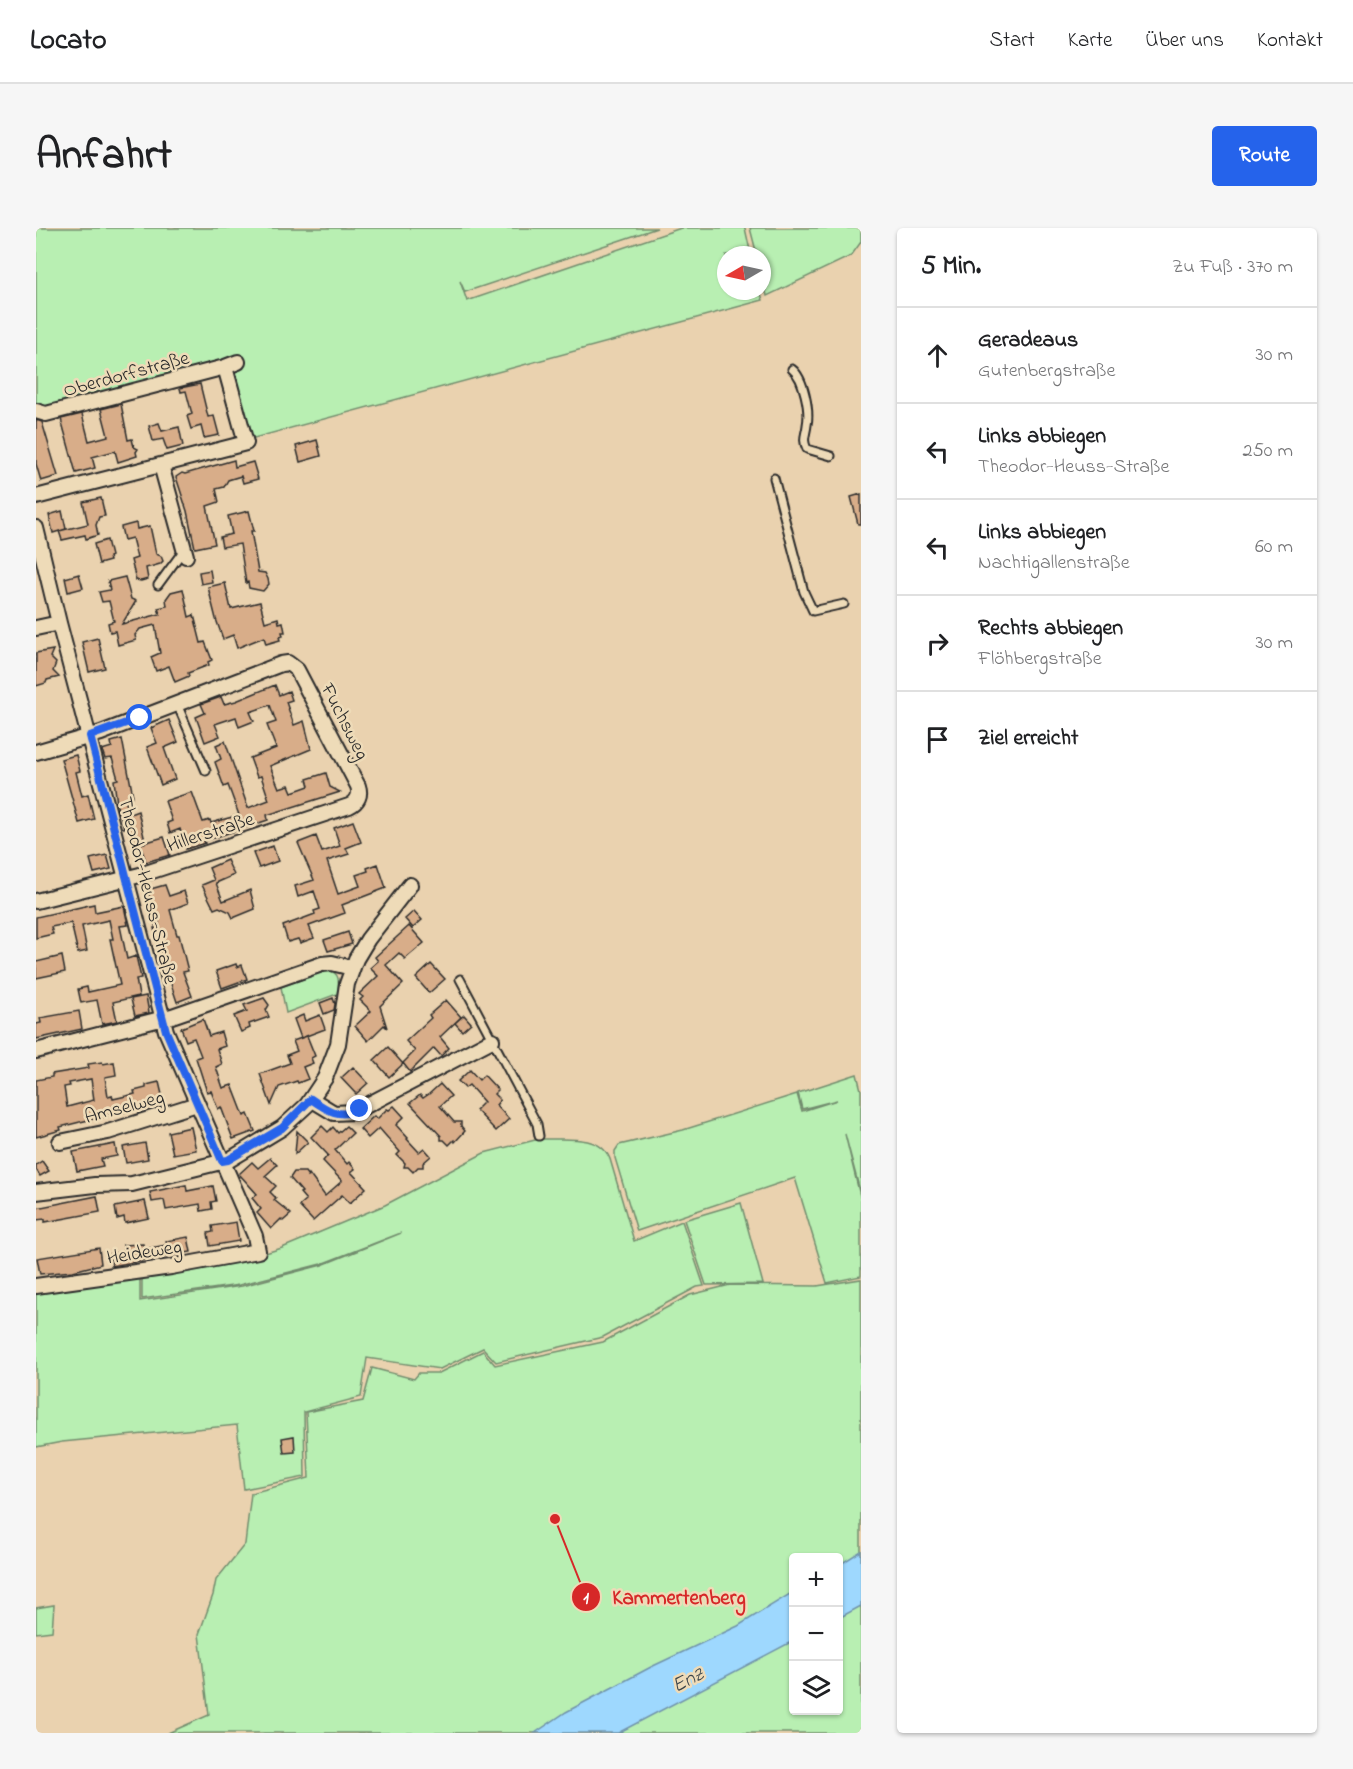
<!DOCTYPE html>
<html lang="de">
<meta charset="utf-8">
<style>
body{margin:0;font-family:"Indie Flower",sans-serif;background:#f6f6f6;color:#202124}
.controls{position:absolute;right:18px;bottom:18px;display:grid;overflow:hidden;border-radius:6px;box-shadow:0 2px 4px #0004}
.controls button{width:54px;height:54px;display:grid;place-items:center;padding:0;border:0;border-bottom:2px solid #e0e0e0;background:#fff;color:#202124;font:30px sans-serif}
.compass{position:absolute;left:681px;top:18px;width:54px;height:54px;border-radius:50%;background:#fff;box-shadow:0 2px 4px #0004;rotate:261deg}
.stop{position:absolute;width:18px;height:18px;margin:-14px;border:4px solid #2563eb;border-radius:50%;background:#fff}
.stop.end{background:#2563eb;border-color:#fff;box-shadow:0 2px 6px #0008}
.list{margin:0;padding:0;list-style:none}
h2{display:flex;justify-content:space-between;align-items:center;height:78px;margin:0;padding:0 24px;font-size:26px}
h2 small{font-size:20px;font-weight:400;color:#757577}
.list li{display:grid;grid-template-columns:39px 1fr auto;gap:18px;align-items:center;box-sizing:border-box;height:96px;padding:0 24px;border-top:2px solid #e0e0e0}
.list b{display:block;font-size:22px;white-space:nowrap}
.list p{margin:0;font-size:20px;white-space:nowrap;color:#757577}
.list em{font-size:20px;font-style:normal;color:#757577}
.icon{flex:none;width:33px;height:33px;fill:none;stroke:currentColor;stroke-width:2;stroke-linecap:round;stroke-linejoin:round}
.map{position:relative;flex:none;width:825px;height:1505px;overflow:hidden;border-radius:6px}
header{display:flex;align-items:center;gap:36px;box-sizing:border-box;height:84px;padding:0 30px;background:#fff;border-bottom:2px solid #e0e0e0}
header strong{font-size:28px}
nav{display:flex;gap:33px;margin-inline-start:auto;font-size:21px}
.intro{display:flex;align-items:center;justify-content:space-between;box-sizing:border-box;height:144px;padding:0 36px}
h1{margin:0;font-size:42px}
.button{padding:15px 27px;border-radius:6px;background:#2563eb;color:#fff;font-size:21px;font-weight:700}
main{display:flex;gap:36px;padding:0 36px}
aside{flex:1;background:#fff;border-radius:6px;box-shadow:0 2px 4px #0004}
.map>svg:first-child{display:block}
.green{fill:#b8efb2;stroke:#728d6e;stroke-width:1.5;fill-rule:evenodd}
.water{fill:#9ed8fe;stroke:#7093aa;stroke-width:1.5}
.building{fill:#d8ad89;stroke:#2b2b2b;stroke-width:1.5;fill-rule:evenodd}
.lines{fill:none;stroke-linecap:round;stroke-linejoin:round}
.lane-casing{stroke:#2b2b2b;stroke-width:11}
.street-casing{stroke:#2b2b2b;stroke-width:18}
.lane{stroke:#eedbb8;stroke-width:7}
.street{stroke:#eedbb8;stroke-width:14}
.route{stroke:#2563eb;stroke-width:8}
.labels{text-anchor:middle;stroke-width:5;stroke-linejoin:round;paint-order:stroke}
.street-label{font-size:20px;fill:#2b2b2b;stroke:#eedbb8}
.water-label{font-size:21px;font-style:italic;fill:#3c454b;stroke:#eedbb8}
.leader{fill:none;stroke:#d62828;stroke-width:2}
.callout-dot{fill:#d62828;stroke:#eedbb8;stroke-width:2}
.mark-label{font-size:18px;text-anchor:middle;font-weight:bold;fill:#fff}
.callout-label{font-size:21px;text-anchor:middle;font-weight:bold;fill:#d62828;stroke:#eedbb8;stroke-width:5;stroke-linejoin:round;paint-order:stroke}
</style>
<header>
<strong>Locato</strong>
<nav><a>Start</a><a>Karte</a><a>Über uns</a><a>Kontakt</a></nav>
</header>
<div class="intro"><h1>Anfahrt</h1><a class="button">Route</a></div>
<main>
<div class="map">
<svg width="825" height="1505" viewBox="0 0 825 1505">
<rect width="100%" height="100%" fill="#ead2af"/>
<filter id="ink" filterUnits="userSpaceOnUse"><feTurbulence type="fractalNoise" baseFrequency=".0167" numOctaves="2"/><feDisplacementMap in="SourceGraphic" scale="12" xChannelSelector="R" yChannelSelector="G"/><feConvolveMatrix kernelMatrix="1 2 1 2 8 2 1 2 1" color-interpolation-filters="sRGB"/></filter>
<g filter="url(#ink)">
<path class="green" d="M0,0H621L429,64L424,53L431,73L645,0H709L715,27H690V63H724L727,72L218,210L211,205L195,147L200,138L14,182L0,180Z
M714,0H825V14L815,28L731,68L726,47V27H721Z
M291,742C305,744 303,755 301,766L250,785L245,759Z
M821,846L825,862V967L809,906L825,972V1048L791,1055L759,950L601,1003L579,930V923L583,917L647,902L761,866L766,883L801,872L766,881L762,865Z
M503,911C527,912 564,905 574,931L598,1013L646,993L668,1058L661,1059L567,1109L460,1134L447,1120L404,1141L331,1130L325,1169L268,1184L269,1249L208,1261L201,1197L26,1214L0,1219V1063L104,1047V1073L206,1058L286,1037L365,1005L285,1036L203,1057L106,1071V1048L223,1027L246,1020L349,977L448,925Z
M705,975L727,1056L670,1057L648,992Z
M825,1051V1505H132L173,1487L163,1406L177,1367L180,1352L209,1316L215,1265L273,1250L270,1184L327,1173L336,1140L378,1151L383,1145H403L447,1123L459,1137L567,1114L654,1067L694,1057L781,1058ZM758,1330H802V1482H758Z
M18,1377L16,1403L0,1405V1380Z"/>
<path class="water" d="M825,1323V1378L803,1390V1337Z
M757,1364V1413L582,1505H499L530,1484L615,1439L702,1398Z"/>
<path class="building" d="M164,156L172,189L178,188L183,207L168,210L165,198L155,201L151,188L156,186L150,163L145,164L144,160Z
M85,176L92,212L96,211L98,219L102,221L100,224L101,228L82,234L79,223L56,229L59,240L40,245L25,191L46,186L53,213L72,208L65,181Z
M0,192L6,194L22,248L5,253L0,236Z
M123,195L126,203L143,199L147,218L131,222L127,211L117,213L113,198Z
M281,212L285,228L264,234L260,218Z
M198,232L199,239L217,234L222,251L207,255L205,248L192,252L188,259L180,261L183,274L171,278L179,316L159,320L151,283L140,249L146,245L149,246Z
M825,266V296H822L815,269Z
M65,270L69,288L63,289L60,297L62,307L50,311L49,307L26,312L23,303L52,296L47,274Z
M26,283L30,301L17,305L13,287Z
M213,283L218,303H215L222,344L229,345L232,351L233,356L227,363L213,360L212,354L210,355L204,316L186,319L184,309L196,306L192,288Z
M100,295L101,301L114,298L120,326L125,328L127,333L124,336L110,340L112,351L105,353L100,352L95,332L101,330L96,310L88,312L85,299Z
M71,312L75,328L73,329L74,333L63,336L58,316Z
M174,342L176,354L165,356L163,344Z
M43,346L47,360L32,364L29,350Z
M89,349L95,371L100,373L86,396L124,386L122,380L131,378L130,371L135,364L147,361L153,389L158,387L165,415L169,414L176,432L172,434L173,437L152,445L153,448L139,454L133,438L120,443L115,429L124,425L119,397L104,401L99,407L100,412L82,417L79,403L74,404L72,395L78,393L73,373L66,374L63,364L74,362L72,353Z
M189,355L195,381L224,374L229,394L242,390L243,395L247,394L249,404H246L247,408L243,409L244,412L230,416L228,409L201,420L197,407L187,411L180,391L172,359Z
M62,410L69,440L53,444L46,414Z
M17,422L14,429L20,435L17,443L23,449L11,452L10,455L0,458V425Z
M239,457L243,467L253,463L256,472L250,474L258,497L268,493L275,521L234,538L243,560L253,557L256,564L273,558L271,551L290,545L294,559L304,564L231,587L232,592L168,613L169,615L150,621L144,601L134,605L131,595L136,593L129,573L156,564L167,594L174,592L175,595L203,587L192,557L188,559L179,534L185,531L180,517L189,513L212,580L233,572L225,548L221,549L214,530L240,520L231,497L240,494L234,477L214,484L218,493L203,499L200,489L179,496L184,508L169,514L160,489L169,485L165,476L185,469L188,476L200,473Z
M133,492L142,514L128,520L139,551L125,557L111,519L121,515L115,500Z
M86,511L97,568L89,572L94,586L102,583L109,613L99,617L93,599L88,600L84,584H82L78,552L82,551L76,530L69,531L66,522L76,519L75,514Z
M40,527L44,543L40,544L46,568L52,566L58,591L43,595L25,531Z
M317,593L325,614L310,620L313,626L291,633L302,666L324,658L320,647L332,643L331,640L342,636L350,660L306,677L309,685L273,698L278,710L264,715L262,711L252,714L247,698L279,686L278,683L284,681L278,663L262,669L259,658L278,652L262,615L280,608L286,624L304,618L298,600Z
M128,609L134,627L110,634L104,616Z
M237,618L242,633L223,640L217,625Z
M71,627L75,641L58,645L54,631Z
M191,632L198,647L180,655L187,673L214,662L219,681L197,690L194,684L183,679L178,681L166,657L178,652L173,640Z
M129,657L133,668L148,663L152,675L134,682L141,707H143L152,743L147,744L156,768L141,774L121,713L118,700H120L119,696L123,695L111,662Z
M58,676L59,684L88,678L92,697L84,698L91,731L100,728L105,750L100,751L103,768L77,774L81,793L66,796L61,772L45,775L42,761L51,759L52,764L84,757L74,711H77L73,692L46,698L51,723L42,725L35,695L15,699L17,706L0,710V689Z
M378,683L386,692L377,700L369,691Z
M373,698L388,715L369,731L363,725L350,737L367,756L344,778L351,800L348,797L332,813L319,798L335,783L324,772L327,769L323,766L342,748L334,740L342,733L339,729Z
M312,704L316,716L292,723L288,712Z
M26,728L29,744L0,750V734Z
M200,736L201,739L206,737L211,751L186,760L180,743Z
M395,736L409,751L393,765L380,750Z
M110,768L113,785L99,788L95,771Z
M228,770L233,777L230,782L233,789L213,796L214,800L205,804L198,788L211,783L208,777Z
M297,770L299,776L298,782L288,786L284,775Z
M410,772L425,789L404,809L413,820L405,828L398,820L374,844L367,835L379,823L370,813L395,790L393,787Z
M43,783L46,801L0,811V796L5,795L4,790Z
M267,787L269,793L284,787L289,801L265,810L258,791Z
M428,787L435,795L426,803L419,795Z
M167,791L173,808L185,804L189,818L181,821L186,836L180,839L187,860L196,857L208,888L212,886L219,903L197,911L185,879L182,881L175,863L171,864L160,830L165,828L158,810L150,813L145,800Z
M271,808L279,828L275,830L277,835L267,839L272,851L262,855L261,853L243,859L235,877L224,846L254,835L251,827L261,823L257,813Z
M352,819L367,836L353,849L338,832Z
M66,834L67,836L78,834L80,847L69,849L72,868L76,867L77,871L99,866L98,863L110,860V857L123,854L128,875L44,894L24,899L25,902L0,909V852L16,849V846L53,840L52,836ZM55,851L58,872L31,879L28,859L34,858L33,855Z
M317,839L332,855L320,866L305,850Z
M434,842L443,852L448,847L462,862L458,866L464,872L460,877L473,891L460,903L440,882L448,874L433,857L429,860L422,853Z
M404,856L415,868L404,878L418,894H425V898L429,903L419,914L418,912L413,917L408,912H405V908L374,875L384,867L387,870L393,866Z
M358,878L368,889L360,897L372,910L371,911L383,924L388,920L395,928L387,935V939H382L377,944L372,939H368L369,935L361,927L364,924L343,900L332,910L324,901L338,888L341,891L351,881L353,882Z
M286,898L292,904L297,899L302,905L310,898L317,905L299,922L311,936L313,934L319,941L315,944L330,960L314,975L306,967L277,993L263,978L270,972L264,965L266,964L254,950L258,944H269L272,948L273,946L289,968L306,953L287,933L292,927L275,909Z
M155,899L160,922L137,926L132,904Z
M261,903L272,914L259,926Z
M109,915L112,931L90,935L87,919Z
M79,916L81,928L65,931L67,938L41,943L37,924Z
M234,930L241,937L229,948L240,958L234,964L240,970L238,972L255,986L247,993L245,991L235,1001L221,985L225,981L216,970L221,966L203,946L216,934L222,940Z
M6,933L13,943L4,948L0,941V937Z
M150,957L151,963L177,958L180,973L175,974L176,981L165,983L164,976L130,982L128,972L116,974L114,964Z
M61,968L64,984L9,994V991L0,992V980Z
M109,973L113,990L89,995L88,989L81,991L79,979Z
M200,994L203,1013L174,1018L172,1005L177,1004L176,998Z
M152,1009L155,1024L76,1038L74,1026L89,1023L87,1017L107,1016L108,1021L131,1017L130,1013Z
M63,1020L65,1036L37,1043L4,1046L1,1030Z
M258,1208L259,1224L248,1225L246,1210Z"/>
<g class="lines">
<defs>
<path id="lane" d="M756,141C768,150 774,183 771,197C770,207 766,211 771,221L795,228
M738,250L768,364L777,383L808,376
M122,357L147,323
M141,476L170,543
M424,751L501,896L503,908"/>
<path id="street" d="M0,183L10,186L189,139L202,134
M125,237L150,328
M0,269L210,215L189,139
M0,300L23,395L130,803L219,1008L222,1023L135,1039L0,1058
M0,400L23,395
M0,524L65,505L245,436L252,435L261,442L322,558C325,567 322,574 313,578L104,647L0,673
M0,823L136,788L286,736L296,735L316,740
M275,871L298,885L318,884L456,812
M24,914L72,904L161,876
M0,964L59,957L96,956L193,932L246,900L271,877L289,850L302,816L311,756L320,731L332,711L374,657"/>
</defs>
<use href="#lane" class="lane-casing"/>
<use href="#street" class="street-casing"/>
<use href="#lane" class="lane"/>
<use href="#street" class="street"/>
</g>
</g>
<g class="lines" filter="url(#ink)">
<path class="route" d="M104,490L54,508L130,803L186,933L192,932L246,900L275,871C292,883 304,891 324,881"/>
</g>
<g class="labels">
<g class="street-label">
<text transform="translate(90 145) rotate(-15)" y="7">Oberdorfstraße</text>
<text transform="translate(310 493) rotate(63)" y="7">Fuchsweg</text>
<text transform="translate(174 603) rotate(-18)" y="7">Hillerstraße</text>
<text transform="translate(113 662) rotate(76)" y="7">Theodor-Heuss-Straße</text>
<text transform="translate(88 878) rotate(-15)" y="7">Amselweg</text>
<text transform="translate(108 1023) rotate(-9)" y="7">Heideweg</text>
</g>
<g class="water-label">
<text transform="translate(651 1451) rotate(-27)" y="7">Enz</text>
</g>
</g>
<path class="leader" d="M519 1291L550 1369"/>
<g class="callout-dot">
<circle cx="519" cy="1291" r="6"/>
<circle cx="550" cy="1369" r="15"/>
</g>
<g class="mark-label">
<text x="550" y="1375">1</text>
</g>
<g class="callout-label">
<text x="643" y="1376">Kammertenberg</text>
</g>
</svg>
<div class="controls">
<button>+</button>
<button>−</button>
<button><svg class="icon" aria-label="layers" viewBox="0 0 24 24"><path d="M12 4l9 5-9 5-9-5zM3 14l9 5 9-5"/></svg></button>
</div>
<svg class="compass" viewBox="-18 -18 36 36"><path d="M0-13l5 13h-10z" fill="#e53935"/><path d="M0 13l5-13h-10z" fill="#757577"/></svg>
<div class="stop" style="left:104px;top:490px"></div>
<div class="stop end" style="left:324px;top:881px"></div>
</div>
<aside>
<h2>5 Min.<small>Zu Fuß · 370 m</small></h2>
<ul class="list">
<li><svg class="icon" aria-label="ahead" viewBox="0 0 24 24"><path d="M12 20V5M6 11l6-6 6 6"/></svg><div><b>Geradeaus</b><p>Gutenbergstraße</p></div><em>30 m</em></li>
<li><svg class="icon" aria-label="left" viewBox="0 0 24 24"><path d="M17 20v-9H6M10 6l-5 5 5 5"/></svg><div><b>Links abbiegen</b><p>Theodor-Heuss-Straße</p></div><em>250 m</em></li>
<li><svg class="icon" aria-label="left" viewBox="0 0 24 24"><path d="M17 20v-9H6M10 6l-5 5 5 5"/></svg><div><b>Links abbiegen</b><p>Nachtigallenstraße</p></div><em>60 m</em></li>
<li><svg class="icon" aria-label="right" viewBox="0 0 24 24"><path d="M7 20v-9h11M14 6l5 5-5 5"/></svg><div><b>Rechts abbiegen</b><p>Flöhbergstraße</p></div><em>30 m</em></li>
<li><svg class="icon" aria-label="arrive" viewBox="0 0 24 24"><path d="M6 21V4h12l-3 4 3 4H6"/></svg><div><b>Ziel erreicht</b></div></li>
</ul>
</aside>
</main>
